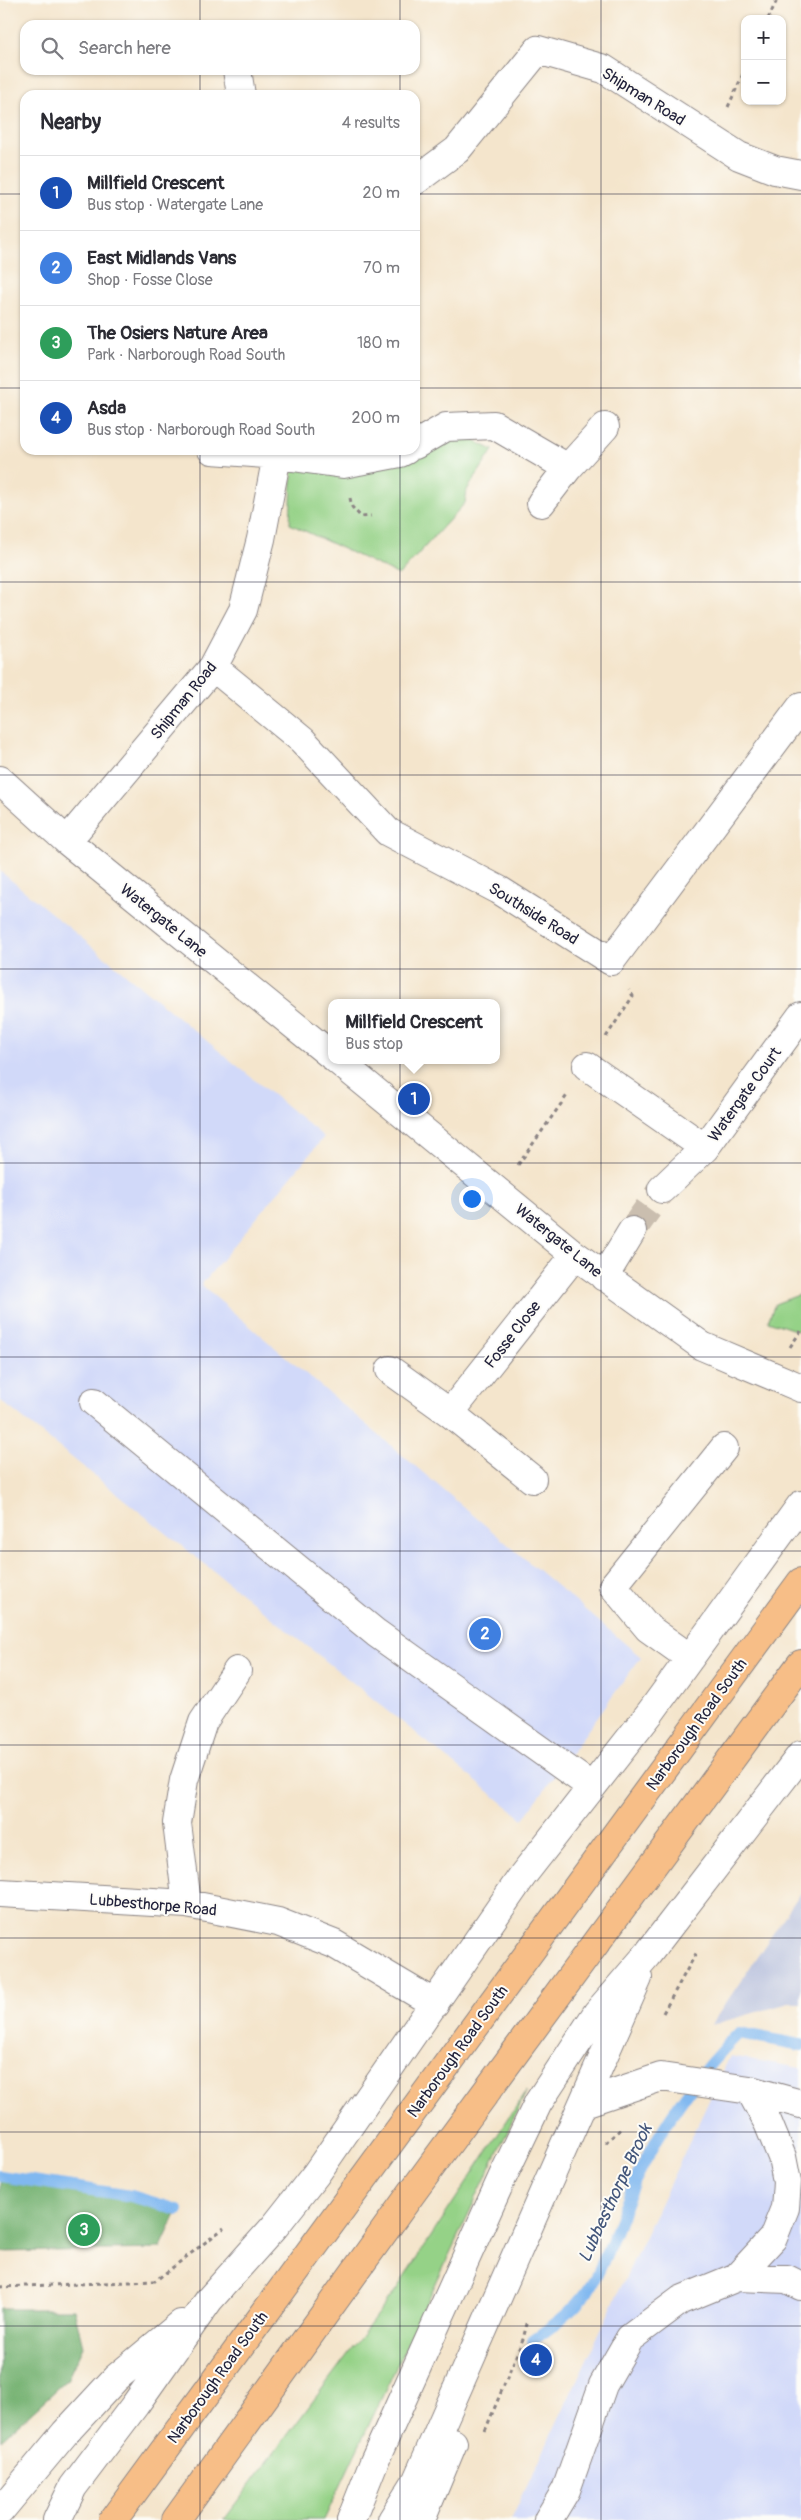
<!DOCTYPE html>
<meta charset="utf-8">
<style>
body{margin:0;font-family:Pangolin,sans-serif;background:#f7f7f7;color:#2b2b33}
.controls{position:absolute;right:15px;top:15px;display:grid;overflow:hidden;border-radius:10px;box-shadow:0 1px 4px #0004}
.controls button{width:45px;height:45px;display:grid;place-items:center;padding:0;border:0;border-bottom:1px solid #e1e1e2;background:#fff;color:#2b2b33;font:25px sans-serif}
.you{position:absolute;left:471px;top:1198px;width:18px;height:18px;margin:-12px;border:4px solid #fff;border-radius:50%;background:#1a73e8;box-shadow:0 0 0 8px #1a73e833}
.badge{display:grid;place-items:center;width:32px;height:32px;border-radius:50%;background:#db2777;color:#fff;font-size:16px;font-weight:700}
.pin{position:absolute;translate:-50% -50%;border:2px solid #fff;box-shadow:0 1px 5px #0006}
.popup{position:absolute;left:328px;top:999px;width:172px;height:65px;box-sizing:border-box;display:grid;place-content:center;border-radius:10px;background:#fff;filter:drop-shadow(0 1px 4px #0005);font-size:16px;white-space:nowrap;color:#7c7c81}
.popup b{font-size:19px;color:#2b2b33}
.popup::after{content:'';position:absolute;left:50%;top:100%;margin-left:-10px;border:10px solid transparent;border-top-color:#fff}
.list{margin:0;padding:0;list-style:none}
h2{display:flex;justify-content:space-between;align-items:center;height:65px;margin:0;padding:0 20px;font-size:21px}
h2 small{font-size:16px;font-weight:400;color:#7c7c81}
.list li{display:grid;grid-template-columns:32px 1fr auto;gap:15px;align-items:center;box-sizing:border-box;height:75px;padding:0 20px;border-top:1px solid #e1e1e2}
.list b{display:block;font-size:19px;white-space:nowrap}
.list p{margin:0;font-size:16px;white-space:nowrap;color:#7c7c81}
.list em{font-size:16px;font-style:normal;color:#7c7c81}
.icon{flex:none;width:28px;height:28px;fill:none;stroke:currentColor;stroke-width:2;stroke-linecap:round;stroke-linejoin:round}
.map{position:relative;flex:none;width:801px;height:2520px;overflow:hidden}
.search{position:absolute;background:#fff;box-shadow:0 1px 4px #0004;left:20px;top:20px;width:400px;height:55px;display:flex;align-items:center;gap:12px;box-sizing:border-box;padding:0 18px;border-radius:15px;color:#7c7c81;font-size:19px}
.panel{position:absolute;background:#fff;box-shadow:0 1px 4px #0004;left:20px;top:90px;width:400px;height:365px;border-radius:15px}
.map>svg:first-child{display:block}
.built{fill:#d1d9f9}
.industrial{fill:#bbc3de}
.green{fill:#95d287;stroke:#5c7a61}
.forest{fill:#78b474;stroke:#4d6b58}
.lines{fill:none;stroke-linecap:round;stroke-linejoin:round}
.stream{stroke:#80b8f0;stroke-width:12}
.minor-tunnel{stroke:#cabeaf;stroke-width:28;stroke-dasharray:28 14;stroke-linecap:butt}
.minor-casing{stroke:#8b8484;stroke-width:30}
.major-casing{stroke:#8b8484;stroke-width:30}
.path{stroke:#8b8484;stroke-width:3;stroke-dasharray:4 4;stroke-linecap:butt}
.minor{stroke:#fff;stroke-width:28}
.major{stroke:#f7be87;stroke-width:28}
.grid{fill:none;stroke:#22223b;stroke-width:1;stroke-opacity:0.55}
.labels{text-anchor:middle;stroke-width:4;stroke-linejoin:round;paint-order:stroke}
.street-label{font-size:16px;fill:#22223b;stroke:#fdfcf7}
.water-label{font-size:18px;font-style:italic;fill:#43567a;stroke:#fdfcf7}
</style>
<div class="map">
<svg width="801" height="2520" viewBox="0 0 801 2520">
<rect width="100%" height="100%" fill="#fdfcf7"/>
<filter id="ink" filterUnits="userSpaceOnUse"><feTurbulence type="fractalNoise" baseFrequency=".02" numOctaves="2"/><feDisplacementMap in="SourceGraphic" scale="10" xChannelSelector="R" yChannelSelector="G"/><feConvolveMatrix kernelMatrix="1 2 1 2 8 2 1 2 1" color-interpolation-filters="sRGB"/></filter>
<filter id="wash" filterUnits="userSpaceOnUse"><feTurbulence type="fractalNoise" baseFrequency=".0096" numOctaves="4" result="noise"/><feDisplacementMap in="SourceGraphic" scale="20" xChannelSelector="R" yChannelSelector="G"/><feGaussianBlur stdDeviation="1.12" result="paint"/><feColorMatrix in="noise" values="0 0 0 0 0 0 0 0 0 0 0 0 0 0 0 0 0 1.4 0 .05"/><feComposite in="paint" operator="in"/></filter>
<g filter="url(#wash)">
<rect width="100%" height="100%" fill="#f4e5cc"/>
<path class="built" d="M0,871L324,1137L201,1285L641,1657L523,1819L0,1400Z
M730,2056L801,2068V2520H511Z"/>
<path class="industrial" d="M801,1892V2004L789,2003L711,2025Z"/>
<path class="green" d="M446,427L493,450L467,490L465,503L399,575L290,524L293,457L343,464Z
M801,1294V1332L768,1321L775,1304Z
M527,2090L324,2520H224L396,2290Z"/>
<path class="forest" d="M0,2176L131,2196L178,2210L160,2249L0,2252Z
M0,2309H74L83,2346L67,2380L1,2440Z"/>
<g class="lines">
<path class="stream" d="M0,2176L131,2196L178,2210
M533,2340C556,2324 581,2306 594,2280C611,2249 621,2213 635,2181C661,2127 696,2075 739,2033L801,2045"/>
</g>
</g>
<g filter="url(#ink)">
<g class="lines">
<path class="minor-tunnel" d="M632,1231L662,1189"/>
<defs>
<path id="minor" d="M237,70L241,95
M415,181L457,150L538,50L604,69L739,156L775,170L801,175
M415,445L446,427L494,425L568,468
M212,450L278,455L343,464L400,453L406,450
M541,503L568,468L605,427
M213,667L302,740L388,832L499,890L611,961L801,707
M0,780L67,841L332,1056
M67,841L213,667L243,610L261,539L278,450
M337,1060L575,1255L702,1346L801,1388
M587,1066L705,1148
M662,1189L705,1148L801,1016
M604,1277L632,1231
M390,1370L450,1413L532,1479
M94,1402L376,1633L592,1787
M450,1413L575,1255
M690,1658L648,1628L613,1586L724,1448
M0,1893L187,1904L278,1922L334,1944L435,2004
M187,1904L177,1823L184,1780L203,1722L237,1671
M584,2103L661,2077L750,2090L801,2104
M737,2277L787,2279L801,2286
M0,2511L65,2433L116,2378L181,2324
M57,2520L73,2487L135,2405L209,2300L275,2226L316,2174L523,1875L650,1713L801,1505
M351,2520L374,2462L503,2176L538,2103L597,2013L647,1955L801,1755
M392,2520L417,2480L638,1978
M421,2520L453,2443
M548,2520L566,2490L603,2385L630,2338L681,2300L737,2277L773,2238L785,2208L787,2182L782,2157L768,2123L750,2090"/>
<path id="major" d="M113,2520L801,1582
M176,2520L411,2194L801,1664"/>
</defs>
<use href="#minor" class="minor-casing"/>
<use href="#major" class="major-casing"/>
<path class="path" d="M768,19L777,0
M728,107L745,70
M350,498L352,507L361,517L371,516
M606,1037L633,996L629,990
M518,1165L568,1094
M790,1347L801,1331
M663,2013L698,1950
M605,2143L621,2129
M0,2287L155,2281L224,2228
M485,2431L523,2339L528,2320"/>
<use href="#minor" class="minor"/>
<use href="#major" class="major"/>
</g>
</g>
<path class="grid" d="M200,0V25M400,0V25M601,0V2520M200,70V95M400,70V95M0,194H25M415,194H801M0,388H25M415,388H801M200,450V2520M400,450V2520M0,582H801M0,775H801M0,969H801M0,1163H801M0,1357H801M0,1551H801M0,1745H801M0,1938H801M0,2132H801M0,2326H801"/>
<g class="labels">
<g class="street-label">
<text transform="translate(644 96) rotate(32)" y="6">Shipman Road</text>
<text transform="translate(183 700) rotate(-51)" y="6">Shipman Road</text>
<text transform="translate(534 913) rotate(32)" y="6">Southside Road</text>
<text transform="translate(164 920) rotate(39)" y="6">Watergate Lane</text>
<text transform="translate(744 1094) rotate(-54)" y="6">Watergate Court</text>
<text transform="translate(559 1240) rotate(39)" y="6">Watergate Lane</text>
<text transform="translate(512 1334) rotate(-52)" y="6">Fosse Close</text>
<text transform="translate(696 1724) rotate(-54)" y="6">Narborough Road South</text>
<text transform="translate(153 1904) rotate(5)" y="6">Lubbesthorpe Road</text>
<text transform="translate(457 2051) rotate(-54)" y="6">Narborough Road South</text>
<text transform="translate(217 2377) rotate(-54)" y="6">Narborough Road South</text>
</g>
<g class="water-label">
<text transform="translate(615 2193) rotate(-65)" y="6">Lubbesthorpe Brook</text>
</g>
</g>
</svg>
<div class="controls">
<button>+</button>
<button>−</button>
</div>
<div class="you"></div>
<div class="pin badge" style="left:414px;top:1099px;background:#1a4fb4">1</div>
<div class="popup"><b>Millfield Crescent</b>Bus stop</div>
<div class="pin badge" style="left:485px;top:1634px;background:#3f7fe0">2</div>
<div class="pin badge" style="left:84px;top:2230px;background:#2e9e5b">3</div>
<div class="pin badge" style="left:536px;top:2360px;background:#1a4fb4">4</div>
<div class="search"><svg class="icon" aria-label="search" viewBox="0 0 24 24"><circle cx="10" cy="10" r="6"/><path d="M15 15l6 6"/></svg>Search here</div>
<section class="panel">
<h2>Nearby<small>4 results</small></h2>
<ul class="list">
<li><span class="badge" style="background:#1a4fb4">1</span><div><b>Millfield Crescent</b><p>Bus stop · Watergate Lane</p></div><em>20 m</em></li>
<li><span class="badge" style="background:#3f7fe0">2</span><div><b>East Midlands Vans</b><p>Shop · Fosse Close</p></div><em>70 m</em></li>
<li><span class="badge" style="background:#2e9e5b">3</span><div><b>The Osiers Nature Area</b><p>Park · Narborough Road South</p></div><em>180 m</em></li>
<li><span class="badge" style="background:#1a4fb4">4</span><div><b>Asda</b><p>Bus stop · Narborough Road South</p></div><em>200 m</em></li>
</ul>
</section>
</div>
